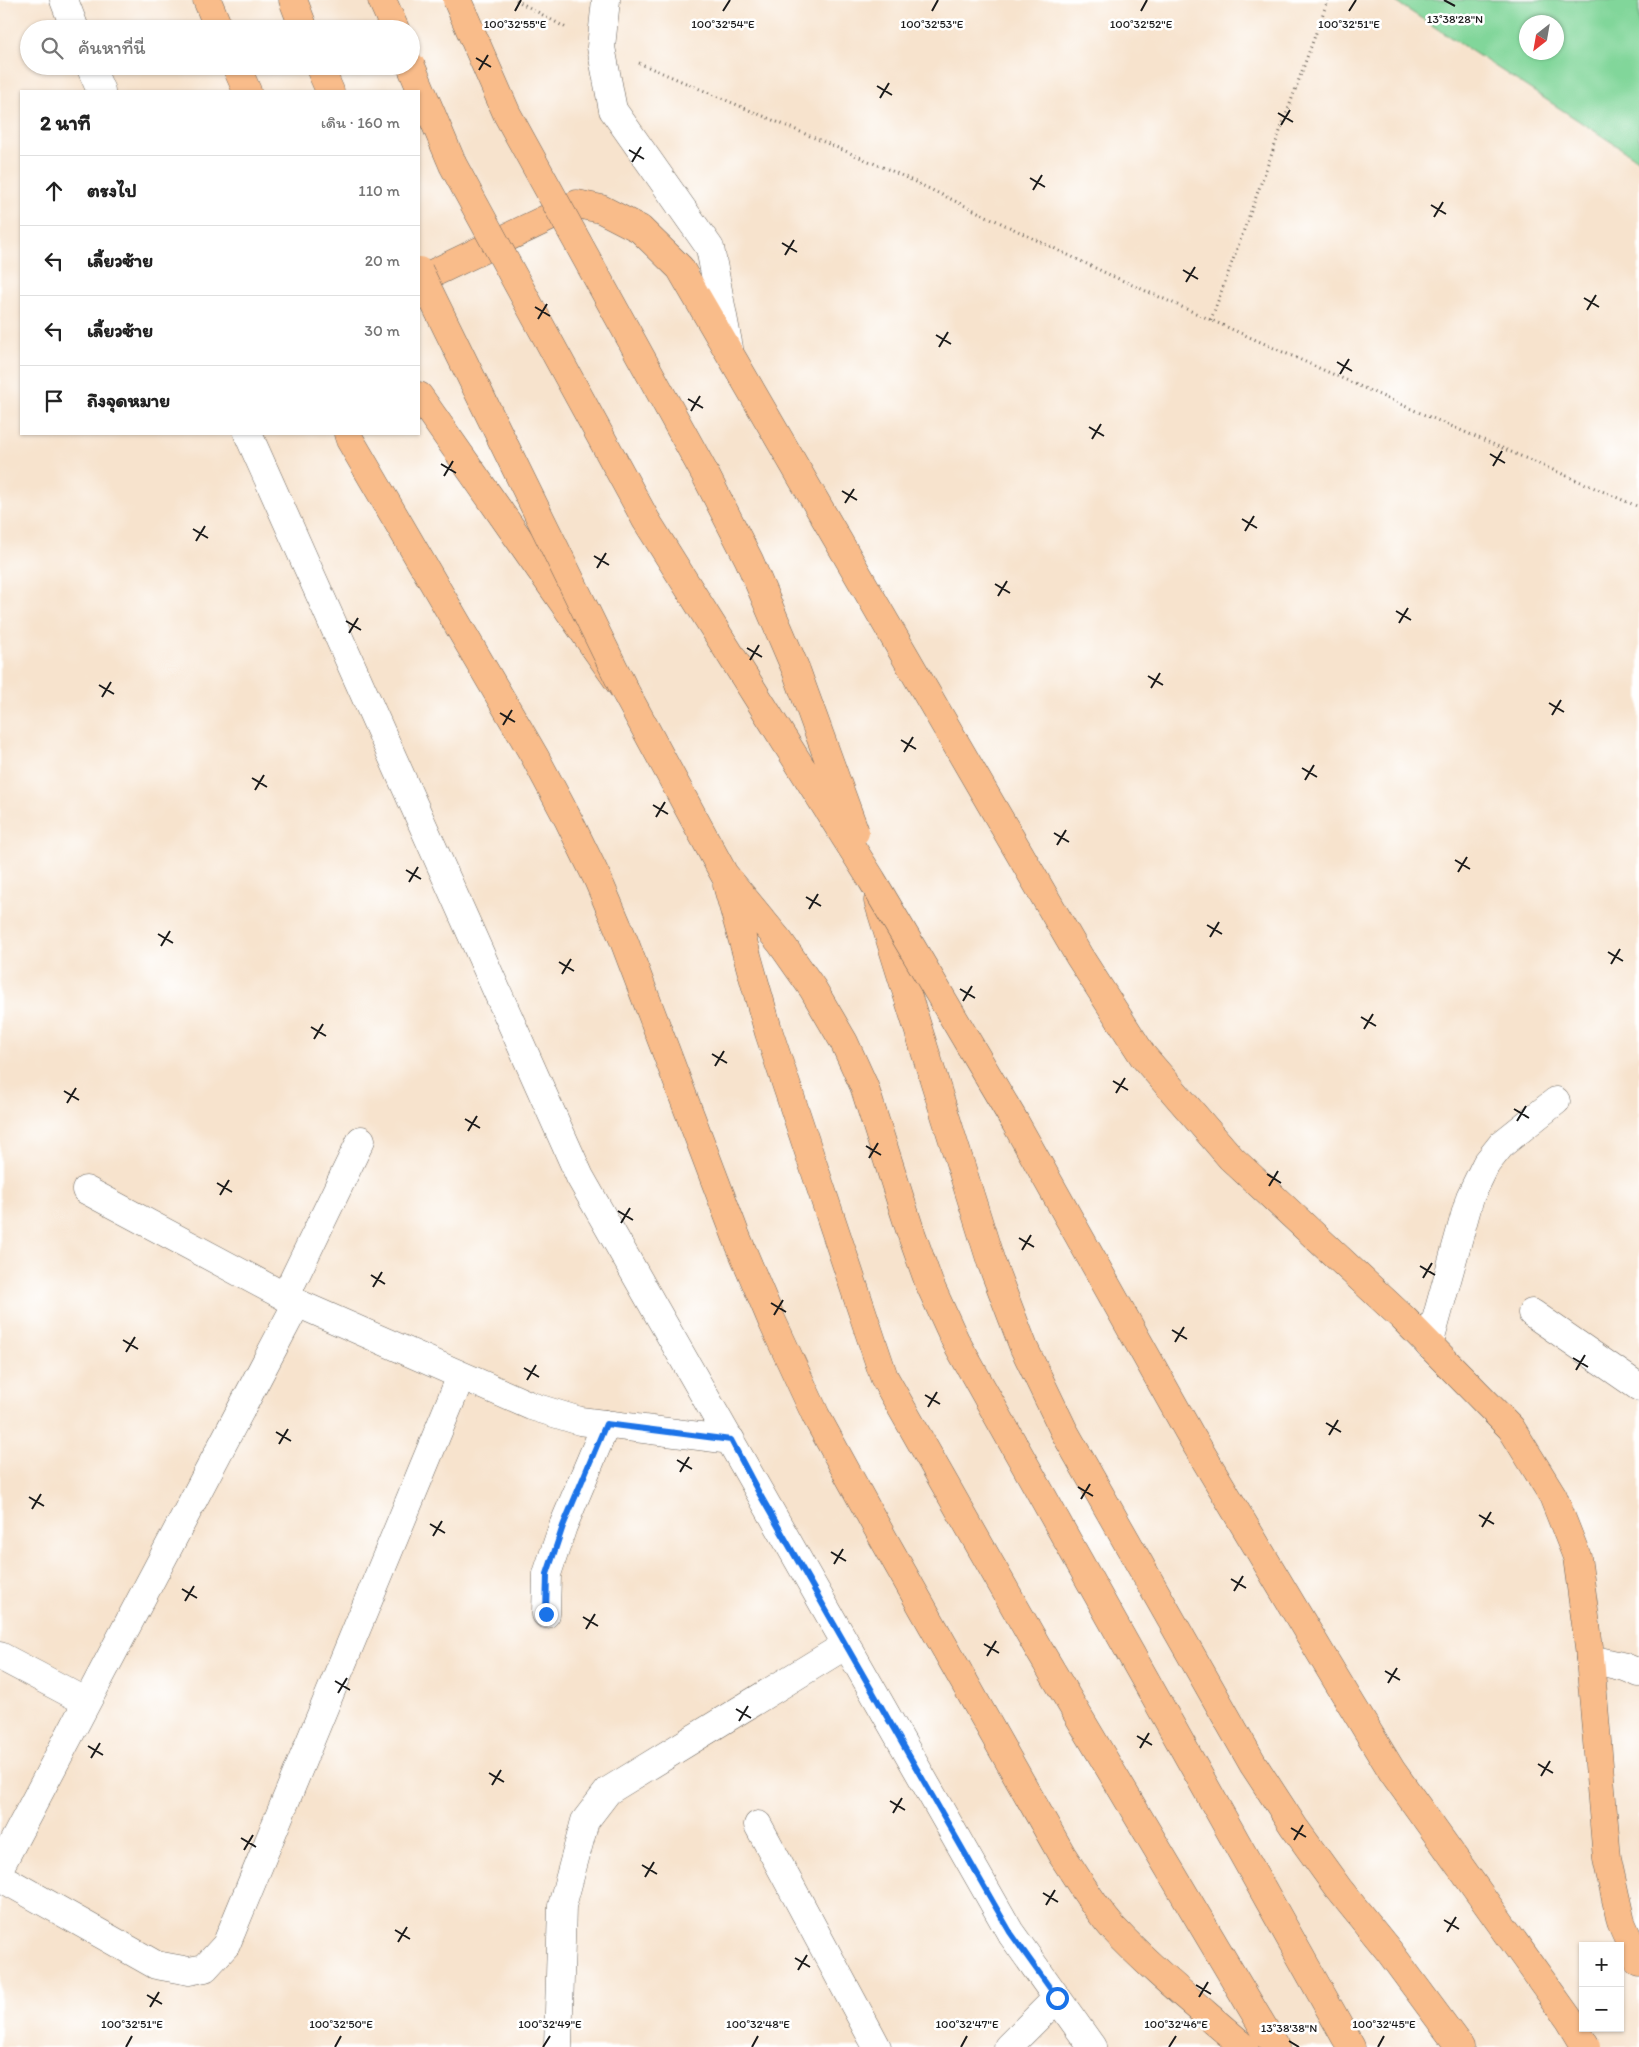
<!DOCTYPE html>
<html lang="th">
<meta charset="utf-8">
<style>
body{margin:0;font-family:Itim,"Playpen Sans Thai",sans-serif;background:#f6f6f6;color:#222}
.controls{position:absolute;right:15px;bottom:15px;display:grid;overflow:hidden;border-radius:0px;box-shadow:0 1px 4px #0004}
.controls button{width:45px;height:45px;display:grid;place-items:center;padding:0;border:0;border-bottom:1px solid #e0e0e0;background:#fff;color:#222;font:25px sans-serif}
.compass{position:absolute;left:1519px;top:15px;width:45px;height:45px;border-radius:50%;background:#fff;box-shadow:0 1px 4px #0004;rotate:211deg}
.stop{position:absolute;width:15px;height:15px;margin:-11px;border:4px solid #1a73e8;border-radius:50%;background:#fff}
.stop.end{background:#1a73e8;border-color:#fff;box-shadow:0 1px 5px #0008}
.list{margin:0;padding:0;list-style:none}
h2{display:flex;justify-content:space-between;align-items:center;height:65px;margin:0;padding:0 20px;font-size:21px}
h2 small{font-size:16px;font-weight:400;color:#767676}
.list li{display:grid;grid-template-columns:32px 1fr auto;gap:15px;align-items:center;box-sizing:border-box;height:70px;padding:0 20px;border-top:1px solid #e0e0e0}
.list b{display:block;font-size:19px;white-space:nowrap}
.list em{font-size:16px;font-style:normal;color:#767676}
.icon{flex:none;width:28px;height:28px;fill:none;stroke:currentColor;stroke-width:2;stroke-linecap:round;stroke-linejoin:round}
.map{position:relative;flex:none;width:1639px;height:2047px;overflow:hidden}
.search{position:absolute;background:#fff;box-shadow:0 1px 4px #0004;left:20px;top:20px;width:400px;height:55px;display:flex;align-items:center;gap:12px;box-sizing:border-box;padding:0 18px;border-radius:28px;color:#767676;font-size:19px}
.panel{position:absolute;background:#fff;box-shadow:0 1px 4px #0004;left:20px;top:90px;width:400px;height:345px;border-radius:0px}
.map>svg:first-child{display:block}
.green{fill:#81d69a;stroke:#4e795b;fill-rule:evenodd}
.lines{fill:none;stroke-linecap:round;stroke-linejoin:round}
.minor-casing{stroke:#69625a;stroke-width:29}
.highway-casing{stroke:#69625a;stroke-width:29}
.path{stroke:#69625a;stroke-width:3;stroke-dasharray:1 4;stroke-linecap:butt}
.minor{stroke:#fff;stroke-width:28}
.highway{stroke:#f9bc8a;stroke-width:28}
.highway-bridge-casing{stroke:#69625a;stroke-width:29;stroke-linecap:butt}
.highway-bridge{stroke:#f9bc8a;stroke-width:28}
.route{stroke:#1a73e8;stroke-width:6}
.ticks{fill:none;stroke:#1c1c1c;stroke-width:2}
.ticks-label{font-size:12px;text-anchor:middle;fill:#1c1c1c;stroke:#fff;stroke-width:5;stroke-linejoin:round;paint-order:stroke}
</style>
<div class="map">
<svg width="1639" height="2047" viewBox="0 0 1639 2047">
<rect width="100%" height="100%" fill="#fff"/>
<filter id="ink" filterUnits="userSpaceOnUse"><feTurbulence type="fractalNoise" baseFrequency=".02" numOctaves="2"/><feDisplacementMap in="SourceGraphic" scale="10" xChannelSelector="R" yChannelSelector="G"/><feConvolveMatrix kernelMatrix="1 2 1 2 8 2 1 2 1" color-interpolation-filters="sRGB"/></filter>
<filter id="wash" filterUnits="userSpaceOnUse"><feTurbulence type="fractalNoise" baseFrequency=".0096" numOctaves="4" result="noise"/><feDisplacementMap in="SourceGraphic" scale="20" xChannelSelector="R" yChannelSelector="G"/><feGaussianBlur stdDeviation="1.12" result="paint"/><feColorMatrix in="noise" values="0 0 0 0 0 0 0 0 0 0 0 0 0 0 0 0 0 1.4 0 .05"/><feComposite in="paint" operator="in"/></filter>
<g filter="url(#wash)">
<rect width="100%" height="100%" fill="#f7e3cd"/>
<path class="green" d="M1393,0H1639V160ZM1526,22H1556V52H1526Z"/>
</g>
<g filter="url(#ink)">
<g class="lines">
<defs>
<path id="minor" d="M64,0L75,29
M606,0L601,47L613,110L710,248L729,348
M90,66L101,91
M248,434L580,1177L1010,1932L1092,2047
M86,1190L297,1303L531,1406L580,1421L731,1440
M285,1297L361,1140
M1532,1313L1639,1387
M1429,1345L1470,1197L1486,1164L1502,1144L1556,1101
M546,1614L547,1574L563,1526L606,1424
M0,1656L87,1702
M1590,1659L1625,1667L1639,1673
M758,1825L877,2047
M0,1867L297,1303
M0,1877L156,1965L189,1971L205,1968L226,1945L461,1376
M558,2047L562,1906L585,1821L608,1791L846,1645
M1008,2047L1057,1998"/>
<path id="highway" d="M207,0L219,29
M293,0L304,29
M382,0L395,29
M236,66L247,91
M319,66L330,91
M419,280L577,204L601,209L640,229L680,268L1079,956L1143,1056L1231,1158L1403,1318L1511,1428L1553,1496L1577,1557L1589,1647L1607,1859L1621,1922L1639,1963
M419,396L625,691L724,874L780,942L813,989L844,1042L864,1086L910,1230L929,1283L955,1340L1351,2047
M348,434L350,440L535,757L569,821L598,880L624,941L736,1236L772,1321L816,1416L874,1522L1062,1855C1078,1879 1093,1906 1113,1928C1153,1971 1200,2008 1244,2047
M727,885L769,1033L884,1377L1038,1648L1275,2047
M878,901L991,1262L1024,1348L1064,1431L1253,1764L1294,1827L1338,1888L1389,1951L1460,2047"/>
</defs>
<use href="#minor" class="minor-casing"/>
<use href="#highway" class="highway-casing"/>
<path class="path" d="M516,0L568,29
M639,63L892,171L1110,275L1402,405L1639,507
M1211,320L1328,0"/>
<use href="#minor" class="minor"/>
<use href="#highway" class="highway"/>
<defs>
<path id="highway-bridge" d="M457,0L507,114L704,472L749,560L796,670L855,832
M411,66L453,165L646,520L872,880L1015,1122L1191,1436L1336,1679L1392,1771L1569,2019L1586,2047
M419,271L625,691"/>
</defs>
<use href="#highway-bridge" class="highway-bridge-casing"/>
<use href="#highway-bridge" class="highway-bridge"/>
</g>
</g>
<g class="lines" filter="url(#ink)">
<path class="route" d="M546,1614L547,1574L563,1526L606,1424L731,1440L759,1493L1010,1932L1057,1998"/>
</g>
<path class="ticks" d="M1444,0L1455,6M515,11L521,0M723,11L730,0M932,11L938,0M1141,11L1147,0M1349,11L1356,0M476,58L491,67M479,70L488,55M877,86L892,95M880,98L889,83M1278,113L1293,122M1281,125L1290,110M629,150L644,159M632,162L641,147M1030,178L1045,187M1033,190L1042,175M1431,205L1446,214M1434,217L1443,202M782,243L797,252M785,255L794,240M1183,270L1198,279M1186,282L1195,267M1584,298L1599,307M535,307L550,316M1587,310L1596,295M538,319L547,304M936,335L951,344M939,347L948,332M1337,362L1352,371M1340,374L1349,359M688,399L703,408M691,411L700,396M1089,427L1104,436M1092,439L1101,424M1490,454L1505,463M441,464L456,473M1493,466L1502,451M444,476L453,461M842,491L857,500M845,503L854,489M1242,519L1257,528M193,529L208,538M1245,531L1254,516M196,541L205,526M594,556L609,565M597,568L606,553M995,584L1010,593M998,596L1007,581M1396,611L1411,620M346,621L361,630M1399,623L1408,608M349,633L358,618M747,648L762,657M750,660L759,645M1148,676L1163,685M99,685L114,694M1151,688L1160,673M102,697L111,682M1549,703L1564,712M500,713L515,722M1552,715L1561,700M503,725L512,710M901,740L916,749M904,752L913,737M1302,768L1317,777M252,778L267,787M1305,780L1314,765M255,790L264,775M653,805L668,814M656,817L665,802M1054,833L1069,842M1057,845L1066,830M1455,860L1470,869M406,870L421,879M1458,872L1467,857M409,882L418,867M806,897L821,906M809,909L818,894M1207,925L1222,934M158,934L173,943M1210,937L1219,922M161,946L170,931M1608,952L1623,961M559,962L574,971M1611,964L1620,949M562,974L571,959M960,989L975,998M963,1001L972,986M1361,1017L1376,1026M311,1027L326,1036M1364,1029L1373,1014M314,1039L323,1024M712,1054L727,1063M715,1066L724,1051M1113,1081L1128,1090M64,1091L79,1100M1116,1093L1125,1078M67,1103L76,1088M1514,1109L1529,1118M465,1119L480,1128M1517,1121L1526,1106M468,1131L477,1116M866,1146L881,1155M869,1158L878,1143M1267,1174L1281,1183M217,1183L232,1192M1269,1186L1278,1171M220,1195L229,1180M618,1211L633,1220M621,1223L630,1208M1019,1238L1034,1247M1022,1250L1031,1235M1420,1266L1435,1275M371,1275L385,1284M1423,1278L1432,1263M373,1287L382,1272M771,1303L786,1312M774,1315L783,1300M1172,1330L1187,1339M123,1340L138,1349M1175,1342L1184,1327M126,1352L135,1337M1573,1358L1588,1367M524,1368L539,1377M1576,1370L1585,1355M527,1380L536,1365M925,1395L940,1404M928,1407L937,1392M1326,1423L1341,1432M276,1432L291,1441M1329,1435L1338,1420M279,1444L288,1429M677,1460L692,1469M680,1472L689,1457M1078,1487L1093,1496M29,1497L44,1506M1081,1499L1090,1484M32,1509L41,1494M1479,1515L1494,1524M430,1524L445,1533M1482,1527L1491,1512M433,1536L442,1521M831,1552L846,1561M834,1564L843,1549M1231,1579L1246,1588M182,1589L197,1598M1234,1591L1243,1576M185,1601L194,1586M583,1617L598,1626M586,1629L595,1614M984,1644L999,1653M987,1656L996,1641M1385,1671L1400,1680M335,1681L350,1690M1388,1683L1397,1668M338,1693L347,1678M736,1709L751,1718M739,1721L748,1706M1137,1736L1152,1745M88,1746L103,1755M1140,1748L1149,1733M91,1758L100,1743M1538,1764L1553,1773M489,1773L504,1782M1541,1776L1550,1761M492,1785L501,1770M890,1801L905,1810M893,1813L902,1798M1291,1828L1306,1837M241,1838L256,1847M1294,1840L1303,1825M244,1850L253,1835M642,1865L657,1874M645,1877L654,1862M1043,1893L1058,1902M1046,1905L1055,1890M1444,1920L1459,1929M395,1930L410,1939M1447,1932L1456,1917M398,1942L407,1927M795,1958L810,1967M798,1970L807,1955M1196,1985L1211,1994M147,1995L162,2004M1199,1997L1208,1982M150,2007L159,1992M1289,2041L1299,2047M126,2047L132,2036M335,2047L341,2036M543,2047L550,2036M752,2047L758,2036M961,2047L967,2036M1169,2047L1176,2036M1378,2047L1384,2036"/>
<g class="ticks-label">
<text x="1455" y="23">13°38'28"N</text>
<text x="515" y="28">100°32'55"E</text>
<text x="723" y="28">100°32'54"E</text>
<text x="932" y="28">100°32'53"E</text>
<text x="1141" y="28">100°32'52"E</text>
<text x="1349" y="28">100°32'51"E</text>
<text x="132" y="2028">100°32'51"E</text>
<text x="341" y="2028">100°32'50"E</text>
<text x="550" y="2028">100°32'49"E</text>
<text x="758" y="2028">100°32'48"E</text>
<text x="967" y="2028">100°32'47"E</text>
<text x="1176" y="2028">100°32'46"E</text>
<text x="1384" y="2028">100°32'45"E</text>
<text x="1289" y="2032">13°38'38"N</text>
</g>
</svg>
<div class="controls">
<button>+</button>
<button>−</button>
</div>
<svg class="compass" viewBox="-18 -18 36 36"><path d="M0-13l5 13h-10z" fill="#e53935"/><path d="M0 13l5-13h-10z" fill="#767676"/></svg>
<div class="stop" style="left:1057px;top:1998px"></div>
<div class="stop end" style="left:546px;top:1614px"></div>
<div class="search"><svg class="icon" aria-label="search" viewBox="0 0 24 24"><circle cx="10" cy="10" r="6"/><path d="M15 15l6 6"/></svg>ค้นหาที่นี่</div>
<section class="panel">
<h2>2 นาที<small>เดิน · 160 m</small></h2>
<ul class="list">
<li><svg class="icon" aria-label="ahead" viewBox="0 0 24 24"><path d="M12 20V5M6 11l6-6 6 6"/></svg><div><b>ตรงไป</b></div><em>110 m</em></li>
<li><svg class="icon" aria-label="left" viewBox="0 0 24 24"><path d="M17 20v-9H6M10 6l-5 5 5 5"/></svg><div><b>เลี้ยวซ้าย</b></div><em>20 m</em></li>
<li><svg class="icon" aria-label="left" viewBox="0 0 24 24"><path d="M17 20v-9H6M10 6l-5 5 5 5"/></svg><div><b>เลี้ยวซ้าย</b></div><em>30 m</em></li>
<li><svg class="icon" aria-label="arrive" viewBox="0 0 24 24"><path d="M6 21V4h12l-3 4 3 4H6"/></svg><div><b>ถึงจุดหมาย</b></div></li>
</ul>
</section>
</div>
